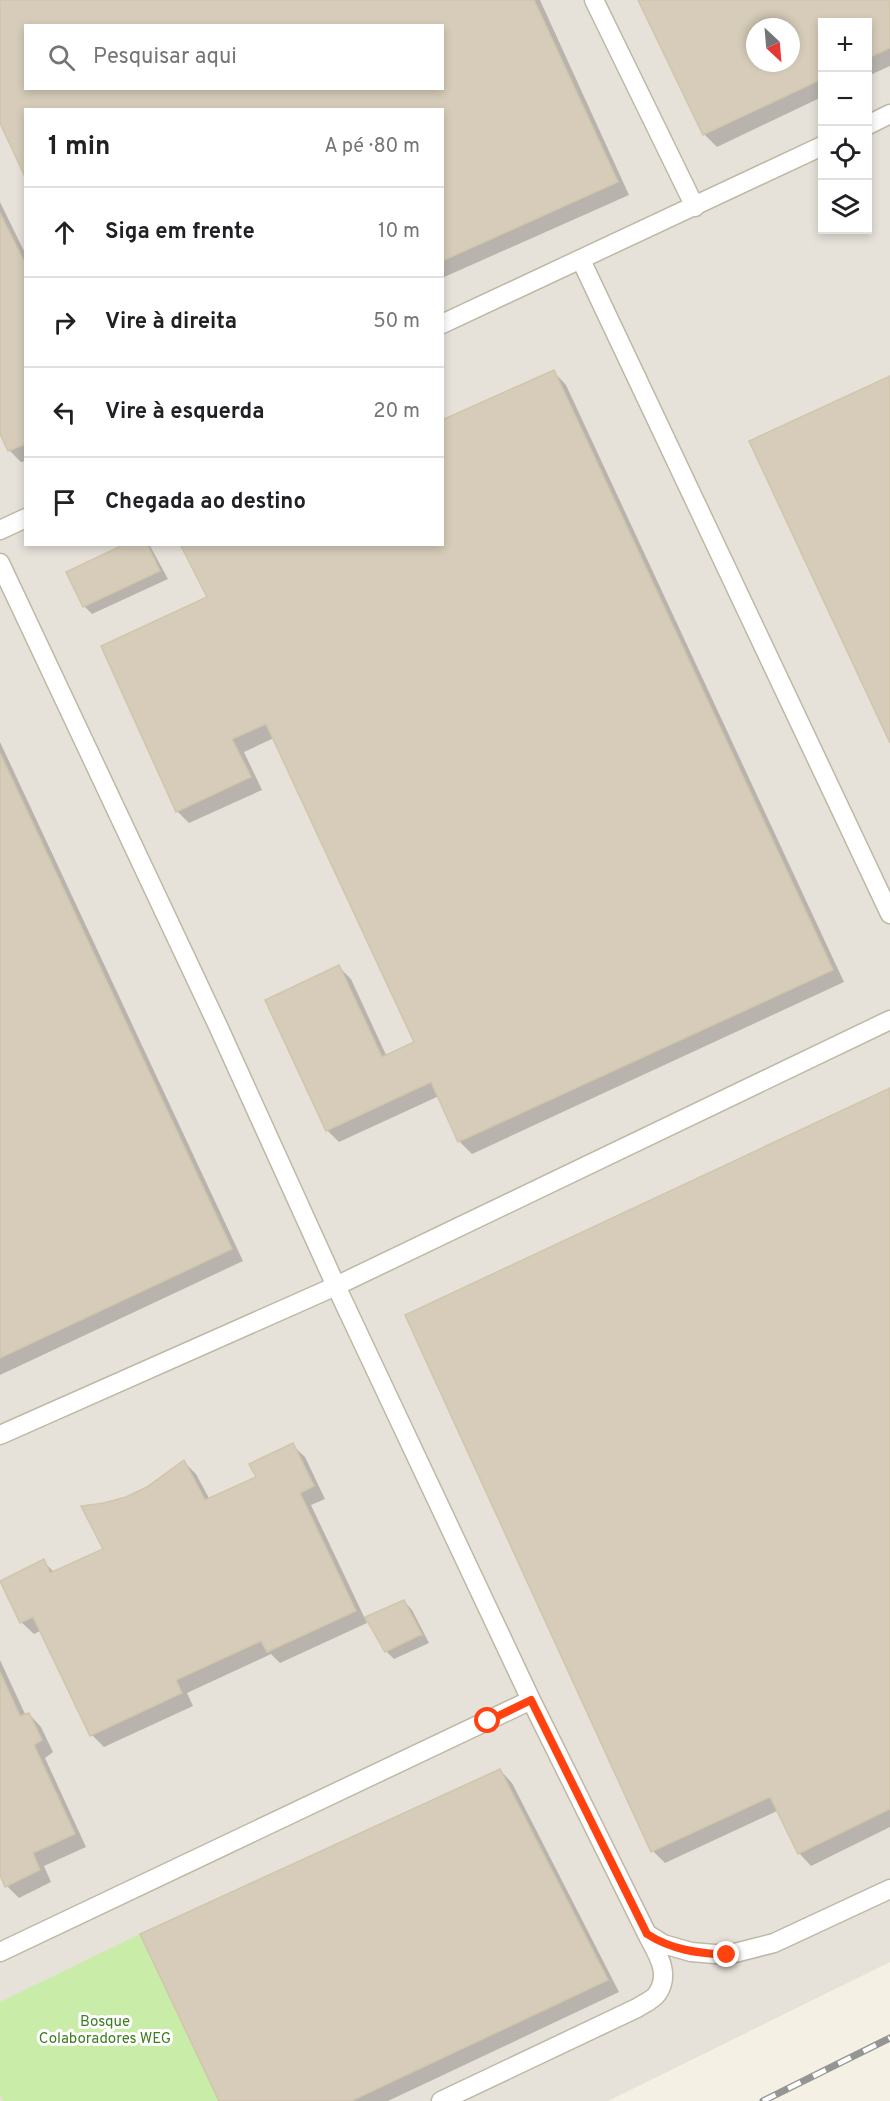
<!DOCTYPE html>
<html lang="pt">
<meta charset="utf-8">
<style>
body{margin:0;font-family:Overpass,sans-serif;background:#f2f2f2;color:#202124}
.controls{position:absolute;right:18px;top:18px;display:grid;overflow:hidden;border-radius:0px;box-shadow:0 3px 9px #0003}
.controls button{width:54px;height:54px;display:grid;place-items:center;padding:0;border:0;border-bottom:2px solid #e0e0e0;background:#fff;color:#202124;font:30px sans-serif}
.compass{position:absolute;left:746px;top:18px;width:54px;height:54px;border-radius:50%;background:#fff;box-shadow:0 3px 9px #0003;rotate:154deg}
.stop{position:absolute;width:18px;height:18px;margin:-14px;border:4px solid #ff4210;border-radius:50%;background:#fff}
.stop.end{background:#ff4210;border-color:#fff;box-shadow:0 2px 6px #0008}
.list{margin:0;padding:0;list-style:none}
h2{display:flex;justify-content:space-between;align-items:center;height:78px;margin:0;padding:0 24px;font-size:26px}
h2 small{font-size:20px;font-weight:400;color:#757577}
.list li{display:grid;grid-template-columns:39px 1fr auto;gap:18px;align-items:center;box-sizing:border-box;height:90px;padding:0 24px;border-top:2px solid #e0e0e0}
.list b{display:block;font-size:22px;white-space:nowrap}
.list em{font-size:20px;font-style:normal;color:#757577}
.icon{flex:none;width:33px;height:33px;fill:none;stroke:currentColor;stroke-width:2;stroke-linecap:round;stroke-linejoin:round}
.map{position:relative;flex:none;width:890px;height:2101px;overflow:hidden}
.search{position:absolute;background:#fff;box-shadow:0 3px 9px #0003;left:24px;top:24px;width:420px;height:66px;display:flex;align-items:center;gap:15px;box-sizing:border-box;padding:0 21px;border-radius:0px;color:#757577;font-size:22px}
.panel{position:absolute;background:#fff;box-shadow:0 3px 9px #0003;left:24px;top:108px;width:420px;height:438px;border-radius:0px}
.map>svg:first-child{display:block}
.industrial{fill:#e6e1d9;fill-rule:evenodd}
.green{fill:#caeca9}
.shadow{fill:#0003;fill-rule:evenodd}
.building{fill:#d6ccb9;stroke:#d1c5ab;stroke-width:1.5;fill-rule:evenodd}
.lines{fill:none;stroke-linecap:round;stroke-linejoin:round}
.service-casing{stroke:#c0b8a6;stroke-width:21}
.service{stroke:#fff;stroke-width:18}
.rail-casing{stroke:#959595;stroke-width:7}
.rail{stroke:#fff;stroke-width:4.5;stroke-dasharray:14;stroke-linecap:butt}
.route{stroke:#ff4210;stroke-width:8}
.labels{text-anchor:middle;stroke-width:6;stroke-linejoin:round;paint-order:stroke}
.park-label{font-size:15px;fill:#3f7d22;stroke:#fff}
</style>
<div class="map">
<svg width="890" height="2101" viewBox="0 0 890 2101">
<rect width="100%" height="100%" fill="#f4f0e4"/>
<path class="industrial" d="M0,0H890V1962L608,2101H0ZM822,22H868V230H822ZM26,26H442V88H26ZM755,27H791V63H755ZM26,110H442V544H26Z"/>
<path class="green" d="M140,1934L219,2101H3L0,2095V2002Z"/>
<path class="shadow" d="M0,0H540L629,195L442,278V110H26L0,120ZM26,26H442V88H26Z
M639,0H890V66L868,76V22H822V97L717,147L704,134ZM755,27H791V63H755Z
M0,202L26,255V461L21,462L9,450L0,430Z
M554,372L566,385L844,982L472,1154L460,1142L439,1096L339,1142L327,1130L339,967L351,979L387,1057L416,1043L274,738L244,752L262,790L189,823L177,811L103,647L442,544Z
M129,544H149L168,579L92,614L84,606Z
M0,742L243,1261L0,1375Z
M890,1090V1827L811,1866L799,1853L779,1810L665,1863L653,1851Z
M292,1445L305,1457L325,1499L311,1505L367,1623L280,1663L271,1654L187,1693L193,1706L104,1747L92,1735L42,1630L34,1634L21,1622L43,1561L54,1572L105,1550L104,1505L127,1498L148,1488L184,1462L196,1474L210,1500L258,1478Z
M404,1601L412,1610L429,1643L394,1659L386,1651Z
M0,1660L26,1716L29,1714L41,1727L53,1752L45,1758L86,1847L44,1866L51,1882L19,1898L7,1886L0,1872Z
M500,1770L512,1783L619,1992L388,2101H221Z"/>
<path class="building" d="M0,0H534L618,182L442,261V110H26V179L0,123ZM26,26H442V88H26Z
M638,0H890V48L868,58V22H822V79L703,135ZM755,27H791V63H755Z
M0,213L26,265V444L8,451L0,434Z
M554,370L833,970L458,1142L431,1082L326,1131L265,1000L339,965L382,1057L414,1042L266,724L232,739L251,777L176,812L101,646L207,597L180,544H442V420Z
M890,376V743L749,441Z
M125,544H147L160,571L83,607L66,572Z
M0,753L232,1249L0,1358Z
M890,1088V1809L798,1854L770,1797L651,1852L405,1315Z
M293,1443L314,1486L300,1493L356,1611L267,1652L261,1641L176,1680L182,1693L90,1736L33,1617L20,1623L0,1581L44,1559L50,1573L103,1549L81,1506L104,1503L126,1497L147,1487L184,1460L205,1500L256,1477L249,1464Z
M404,1600L422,1635H420L385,1652L365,1617Z
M0,1672L20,1716L29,1713L42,1740L34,1745L75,1834L33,1853L40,1870L5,1887L0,1875Z
M500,1769L608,1980L351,2101H219L140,1934Z"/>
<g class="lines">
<defs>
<path id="service" d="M594,0L695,207
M868,125L890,114
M581,260L890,914
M442,324L822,146
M0,530L26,518
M0,563L218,1026L336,1286L531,1700L647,1934L663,1944L691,1952L727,1955L774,1943L890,1889
M0,1435L336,1286L890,1020
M0,1952L531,1700
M441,2101L637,2008C643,2004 653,2000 657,1994C671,1974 658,1955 648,1936"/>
</defs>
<use href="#service" class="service-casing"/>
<use href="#service" class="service"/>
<defs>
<path id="rail" d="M763,2101L890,2038"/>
</defs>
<use href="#rail" class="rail-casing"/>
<use href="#rail" class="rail"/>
</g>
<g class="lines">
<path class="route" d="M488,1721L531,1700L647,1934C672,1950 697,1953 727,1955"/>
</g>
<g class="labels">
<g class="park-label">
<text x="105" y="2026">Bosque<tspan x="105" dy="17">Colaboradores WEG</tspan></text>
</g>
</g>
</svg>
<div class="controls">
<button>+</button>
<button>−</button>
<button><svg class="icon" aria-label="locate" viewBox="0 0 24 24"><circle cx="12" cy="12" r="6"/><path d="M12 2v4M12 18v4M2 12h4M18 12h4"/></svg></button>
<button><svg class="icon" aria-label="layers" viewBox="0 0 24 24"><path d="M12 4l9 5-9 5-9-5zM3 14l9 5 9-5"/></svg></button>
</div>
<svg class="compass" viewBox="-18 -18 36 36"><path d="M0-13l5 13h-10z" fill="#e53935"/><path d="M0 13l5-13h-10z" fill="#757577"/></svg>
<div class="stop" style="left:488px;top:1721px"></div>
<div class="stop end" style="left:727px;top:1955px"></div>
<div class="search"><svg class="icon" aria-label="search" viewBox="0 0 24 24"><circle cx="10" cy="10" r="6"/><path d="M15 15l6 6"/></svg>Pesquisar aqui</div>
<section class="panel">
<h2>1 min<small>A pé · 80 m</small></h2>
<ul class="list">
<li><svg class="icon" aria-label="ahead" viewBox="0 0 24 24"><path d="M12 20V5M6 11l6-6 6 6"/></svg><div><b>Siga em frente</b></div><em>10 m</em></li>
<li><svg class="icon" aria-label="right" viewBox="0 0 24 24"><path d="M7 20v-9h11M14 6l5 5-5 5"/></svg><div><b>Vire à direita</b></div><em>50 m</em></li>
<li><svg class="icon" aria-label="left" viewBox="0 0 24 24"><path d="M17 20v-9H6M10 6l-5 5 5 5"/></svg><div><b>Vire à esquerda</b></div><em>20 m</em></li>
<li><svg class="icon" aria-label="arrive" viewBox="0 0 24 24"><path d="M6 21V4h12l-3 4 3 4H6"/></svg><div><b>Chegada ao destino</b></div></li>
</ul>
</section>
</div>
